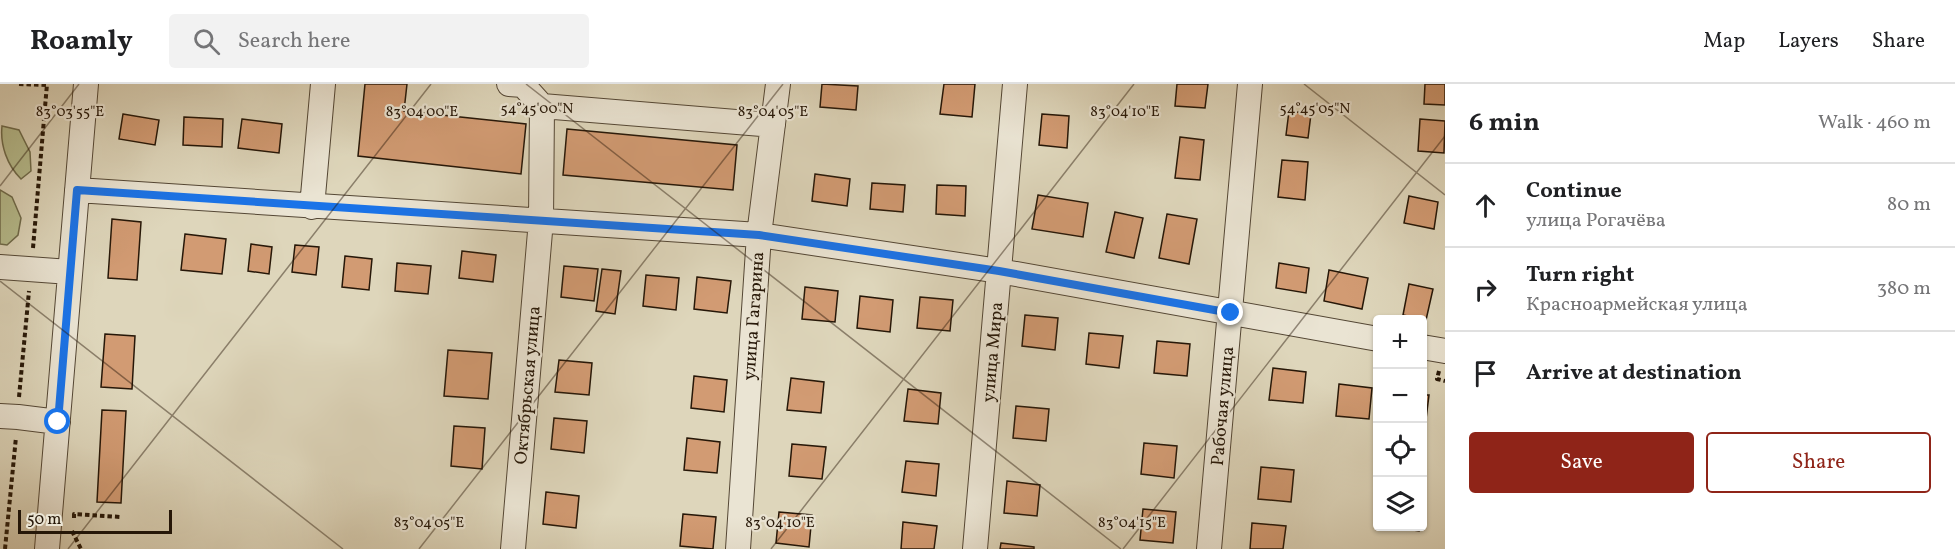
<!DOCTYPE html>
<meta charset="utf-8">
<style>
body{margin:0;font-family:Vollkorn,serif;background:#f2f2f2;color:#202124}
.controls{position:absolute;right:18px;bottom:18px;display:grid;overflow:hidden;border-radius:6px;box-shadow:0 2px 4px #0004}
.controls button{width:54px;height:54px;display:grid;place-items:center;padding:0;border:0;border-bottom:2px solid #e0e0e0;background:#fff;color:#202124;font:30px sans-serif}
.scale{position:absolute;left:18px;bottom:15px;width:154px;box-sizing:border-box;padding-left:6px;border:3px solid #261708;border-top:0;font-size:16px;line-height:21px;white-space:nowrap;color:#261708;-webkit-text-stroke:4px #eae4d3;paint-order:stroke}
.stop{position:absolute;width:18px;height:18px;margin:-14px;border:4px solid #1a73e8;border-radius:50%;background:#fff}
.stop.end{background:#1a73e8;border-color:#fff;box-shadow:0 2px 6px #0008}
.list{margin:0;padding:0;list-style:none}
h2{display:flex;justify-content:space-between;align-items:center;height:78px;margin:0;padding:0 24px;font-size:26px}
h2 small{font-size:20px;font-weight:400;color:#757577}
.list li{display:grid;grid-template-columns:39px 1fr auto;gap:18px;align-items:center;box-sizing:border-box;height:84px;padding:0 24px;border-top:2px solid #e0e0e0}
.list b{display:block;font-size:22px;white-space:nowrap}
.list p{margin:0;font-size:20px;white-space:nowrap;color:#757577}
.list em{font-size:20px;font-style:normal;color:#757577}
.actions{display:flex;gap:12px;padding:18px 24px}
.actions a{flex:1;padding:14px 0;border:2px solid #8f2418;border-radius:6px;text-align:center;font-size:21px;color:#8f2418}
.actions .main{background:#8f2418;color:#fff}
.icon{flex:none;width:33px;height:33px;fill:none;stroke:currentColor;stroke-width:2;stroke-linecap:round;stroke-linejoin:round}
.map{position:relative;flex:none;width:1445px;height:465px;overflow:hidden}
header{display:flex;align-items:center;gap:36px;box-sizing:border-box;height:84px;padding:0 30px;background:#fff;border-bottom:2px solid #e0e0e0}
header strong{font-size:28px}
nav{display:flex;gap:33px;margin-inline-start:auto;font-size:21px}
.search{width:420px;height:54px;background:#f2f2f2;display:flex;align-items:center;gap:15px;box-sizing:border-box;padding:0 21px;border-radius:6px;color:#757577;font-size:22px}
main{display:flex}
aside{flex:1;background:#fff}
.map>svg:first-child{display:block}
.green{fill:#b6bc8d;stroke:#6e6a4a;stroke-width:1.5}
.building{fill:#d29b73;stroke:#261708;stroke-width:1.5}
.lines{fill:none;stroke-linecap:round;stroke-linejoin:round}
.minor-casing{stroke:#544735;stroke-width:26}
.path{stroke:#261708;stroke-width:4;stroke-dasharray:4.5 3;stroke-linecap:butt}
.minor{stroke:#eae4d3;stroke-width:24}
.route{stroke:#1a73e8;stroke-width:8}
.ticks{fill:none;stroke:#261708;stroke-width:1.5;stroke-opacity:0.45}
.labels{text-anchor:middle;stroke-width:4.5;stroke-linejoin:round;paint-order:stroke}
.street-label{font-size:18px;fill:#261708;stroke:#eae4d3}
.ticks-label{font-size:15px;text-anchor:middle;fill:#261708;stroke:#eae4d3;stroke-width:4.5;stroke-linejoin:round;paint-order:stroke}
</style>
<header>
<strong>Roamly</strong>
<div class="search"><svg class="icon" aria-label="search" viewBox="0 0 24 24"><circle cx="10" cy="10" r="6"/><path d="M15 15l6 6"/></svg>Search here</div>
<nav><a>Map</a><a>Layers</a><a>Share</a></nav>
</header>
<main>
<div class="map">
<svg width="1445" height="465" viewBox="0 0 1445 465">
<rect width="100%" height="100%" fill="#ded6bb"/>
<filter id="stains"><feTurbulence type="fractalNoise" baseFrequency=".00333" numOctaves="4"/><feColorMatrix values="0 0 0 0 .2 0 0 0 0 .09 0 0 0 0 .02 0 0 0 .5 -.17"/></filter>
<radialGradient id="worn" r=".72"><stop offset=".6" stop-color="#630" stop-opacity="0"/><stop offset="1" stop-color="#630" stop-opacity=".3"/></radialGradient>
<path class="green" d="M2,42L19,46L30,68L31,87L21,95C7,81 0,61 2,42Z
M0,106L12,113L21,134L18,151L7,161L0,160Z"/>
<path class="building" d="M365,0H407L404,27L526,40L521,90L358,72Z
M822,0L858,2L856,26L820,23Z
M944,0H975L972,33L940,30Z
M1177,0H1208L1205,24L1175,22Z
M1425,0H1445V21L1424,20Z
M1289,27L1311,30L1308,54L1286,51Z
M123,30L159,36L155,61L119,55Z
M1042,30L1069,32L1067,64L1039,61Z
M184,33L223,35L222,63L183,61Z
M242,35L282,40L279,69L238,64Z
M1420,35L1445,37L1444,69L1418,67Z
M567,45L737,61L733,106L563,91Z
M1180,53L1204,56L1200,96L1175,94Z
M1282,76L1308,78L1305,116L1278,113Z
M815,90L850,95L847,122L812,117Z
M872,99L905,101L903,128L870,125Z
M937,101L966,102L965,132L936,130Z
M1038,111L1088,119L1083,153L1032,145Z
M1409,112L1438,118L1434,145L1404,139Z
M1115,128L1143,134L1134,174L1106,168Z
M1167,130L1197,135L1189,180L1159,174Z
M112,135L141,138L137,196L108,194Z
M185,150L226,155L222,190L181,186Z
M251,160L272,163L269,190L248,187Z
M295,161L319,163L316,191L292,188Z
M462,167L496,171L493,198L459,194Z
M345,172L372,175L369,206L342,203Z
M397,179L431,182L428,210L395,207Z
M1279,179L1309,184L1306,209L1276,204Z
M564,182L598,185L594,217L561,213Z
M602,185L621,187L615,230L596,227Z
M1329,186L1368,194L1362,225L1324,217Z
M646,191L679,194L676,226L643,222Z
M697,193L731,197L727,229L694,225Z
M1409,200L1433,205L1426,236L1403,231Z
M805,203L838,207L835,238L802,235Z
M860,212L893,216L890,248L857,244Z
M920,213L953,216L950,247L917,244Z
M1025,231L1058,234L1055,266L1022,262Z
M1089,249L1123,252L1119,284L1086,280Z
M105,250L135,252L132,305L101,303Z
M1157,257L1190,260L1187,292L1154,289Z
M448,266L492,269L488,315L444,312Z
M559,276L592,279L589,311L555,308Z
M1273,284L1306,288L1303,319L1269,316Z
M694,292L727,296L724,328L691,324Z
M791,294L824,298L821,329L787,326Z
M1339,300L1372,304L1369,335L1336,332Z
M908,305L941,309L938,340L904,337Z
M1422,311H1429L1425,343L1422,342Z
M1016,322L1049,325L1046,357L1013,354Z
M102,326L126,327L121,419L97,418Z
M554,334L587,337L584,369L551,365Z
M454,342L485,344L482,385L451,382Z
M687,354L720,358L717,389L684,386Z
M1144,359L1177,362L1174,394L1141,390Z
M792,360L826,363L822,395L789,392Z
M906,377L939,380L936,412L902,408Z
M1261,383L1294,386L1291,418L1258,415Z
M1007,397L1040,401L1037,432L1004,429Z
M546,408L579,412L576,444L543,440Z
M1143,425L1176,428L1173,459L1140,456Z
M779,428L812,431L809,463L776,459Z
M683,430L716,433L713,465L680,462Z
M903,438L937,442L934,465H901Z
M1252,439L1286,442L1283,465H1250Z
M1386,442H1419V447Z
M1001,459L1034,463V465H1000Z"/>
<g class="lines">
<defs>
<path id="minor" d="M509,0L523,1L542,22L541,136L513,465
M542,22L773,41
M77,106L759,151L999,187L1378,255
M312,123L323,0
M0,183L70,188
M1422,263L1445,267
M0,332L18,333L58,338
M47,465L86,0
M738,465L759,151L778,0
M975,465L1015,0
M1209,465L1250,0"/>
</defs>
<use href="#minor" class="minor-casing"/>
<path class="path" d="M19,0L47,1
M33,164L47,0
M1439,287L1437,295L1445,297
M19,313L29,207
M74,434V430L121,433
M72,447L81,465
M5,465L16,353"/>
<use href="#minor" class="minor"/>
</g>
<g class="lines">
<path class="route" d="M58,338L77,106L759,151L999,187L1231,229"/>
</g>
<path class="ticks" d="M526,0L1121,465M1304,0L1445,111M0,102L79,0M0,197L343,465M68,465L431,0M419,465L783,0M771,465L1134,0M1123,465L1445,52"/>
<g class="labels">
<g class="street-label">
<text transform="translate(753 232) rotate(-86)" y="6">улица Гагарина</text>
<text transform="translate(992 268) rotate(-85)" y="6">улица Мира</text>
<text transform="translate(527 301) rotate(-85)" y="6">Октябрьская улица</text>
<text transform="translate(1222 322) rotate(-85)" y="6">Рабочая улица</text>
</g>
</g>
<g class="ticks-label">
<text x="537" y="29">54°45'00"N</text>
<text x="1315" y="29">54°45'05"N</text>
<text x="1125" y="32">83°04'10"E</text>
<text x="70" y="32">83°03'55"E</text>
<text x="422" y="32">83°04'00"E</text>
<text x="773" y="32">83°04'05"E</text>
<text x="429" y="443">83°04'05"E</text>
<text x="780" y="443">83°04'10"E</text>
<text x="1132" y="443">83°04'15"E</text>
</g>
<rect width="100%" height="100%" filter="url(#stains)"/>
<rect width="100%" height="100%" fill="url(#worn)"/>
</svg>
<div class="controls">
<button>+</button>
<button>−</button>
<button><svg class="icon" aria-label="locate" viewBox="0 0 24 24"><circle cx="12" cy="12" r="6"/><path d="M12 2v4M12 18v4M2 12h4M18 12h4"/></svg></button>
<button><svg class="icon" aria-label="layers" viewBox="0 0 24 24"><path d="M12 4l9 5-9 5-9-5zM3 14l9 5 9-5"/></svg></button>
</div>
<div class="scale">50 m</div>
<div class="stop" style="left:58px;top:338px"></div>
<div class="stop end" style="left:1231px;top:229px"></div>
</div>
<aside>
<h2>6 min<small>Walk · 460 m</small></h2>
<ul class="list">
<li><svg class="icon" aria-label="ahead" viewBox="0 0 24 24"><path d="M12 20V5M6 11l6-6 6 6"/></svg><div><b>Continue</b><p>улица Рогачёва</p></div><em>80 m</em></li>
<li><svg class="icon" aria-label="right" viewBox="0 0 24 24"><path d="M7 20v-9h11M14 6l5 5-5 5"/></svg><div><b>Turn right</b><p>Красноармейская улица</p></div><em>380 m</em></li>
<li><svg class="icon" aria-label="arrive" viewBox="0 0 24 24"><path d="M6 21V4h12l-3 4 3 4H6"/></svg><div><b>Arrive at destination</b></div></li>
</ul>
<div class="actions"><a class="main">Save</a><a>Share</a></div>
</aside>
</main>
